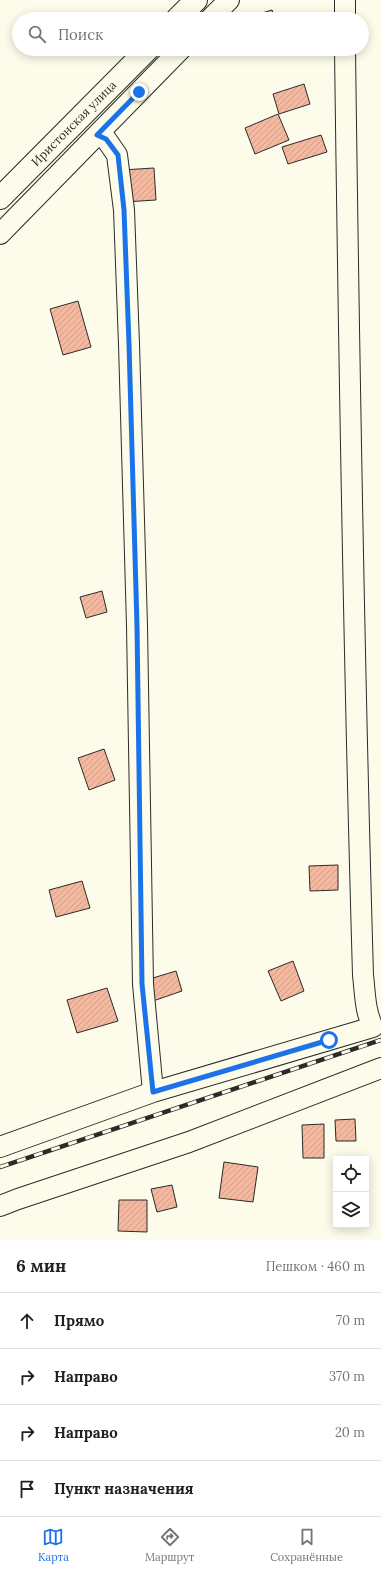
<!DOCTYPE html>
<html lang="ru">
<meta charset="utf-8">
<style>
body{margin:0;font-family:Lora,serif;background:#f6f6f6;color:#202124}
.controls{position:absolute;right:12px;bottom:12px;display:grid;overflow:hidden;border-radius:0px;box-shadow:0 2px 10px #0003}
.controls button{width:36px;height:36px;display:grid;place-items:center;padding:0;border:0;border-bottom:1px solid #e0e0e0;background:#fff;color:#202124;font:20px sans-serif}
.stop{position:absolute;width:12px;height:12px;margin:-9px;border:3px solid #1a73e8;border-radius:50%;background:#fff}
.stop.end{background:#1a73e8;border-color:#fff;box-shadow:0 1px 4px #0008}
.list{margin:0;padding:0;list-style:none}
h2{display:flex;justify-content:space-between;align-items:center;height:52px;margin:0;padding:0 16px;font-size:17px}
h2 small{font-size:13px;font-weight:400;color:#757577}
.list li{display:grid;grid-template-columns:26px 1fr auto;gap:12px;align-items:center;box-sizing:border-box;height:56px;padding:0 16px;border-top:1px solid #e0e0e0}
.list b{display:block;font-size:15px;white-space:nowrap}
.list em{font-size:13px;font-style:normal;color:#757577}
.icon{flex:none;width:22px;height:22px;fill:none;stroke:currentColor;stroke-width:2;stroke-linecap:round;stroke-linejoin:round}
.map{position:relative;flex:none;width:381px;height:1240px;overflow:hidden}
.search{position:absolute;background:#fff;box-shadow:0 2px 10px #0003;left:12px;right:12px;top:12px;height:44px;display:flex;align-items:center;gap:10px;box-sizing:border-box;padding:0 14px;border-radius:22px;color:#757577;font-size:15px}
.sheet{height:276px;background:#fff}
nav{display:flex;justify-content:space-around;align-items:center;box-sizing:border-box;height:56px;border-top:1px solid #e0e0e0;background:#fff;font-size:11px;color:#757577}
nav a{display:grid;justify-items:center;gap:2px}
nav .on{color:#1a73e8}
.map>svg:first-child{display:block}
.building{fill:url(#building-hatch);stroke:#2b2b2b}
.lines{fill:none;stroke-linecap:round;stroke-linejoin:round}
.minor-casing{stroke:#2b2b2b;stroke-width:22}
.major-casing{stroke:#2b2b2b;stroke-width:24}
.minor{stroke:#fdfbea;stroke-width:20}
.major{stroke:#fdfbea;stroke-width:22}
.rail-casing{stroke:#2b2b2b;stroke-width:4.5}
.rail{stroke:#fdfbea;stroke-width:3;stroke-dasharray:9;stroke-linecap:butt}
.route{stroke:#1a73e8;stroke-width:5}
.labels{text-anchor:middle;stroke-width:3;stroke-linejoin:round;paint-order:stroke}
.street-label{font-size:12px;fill:#2b2b2b;stroke:#fdfbea}
</style>
<div class="map">
<svg width="381" height="1240" viewBox="0 0 381 1240">
<defs>
<pattern id="building-hatch" width="6" height="6" patternUnits="userSpaceOnUse"><rect width="6" height="6" fill="#f2b8a0"/><path d="M-1 1l2-2M0 6l6-6M5 7l2-2" fill="none" stroke="#d09e8a"/></pattern>
</defs>
<rect width="100%" height="100%" fill="#fdfbea"/>
<path class="building" d="M272,10L275,19H242Z
M304,84L310,104L279,114L273,94Z
M278,114L289,140L255,154L245,128Z
M321,135L327,152L288,164L282,147Z
M154,168L156,200L124,202L122,170Z
M78,301L91,347L63,355L50,309Z
M102,591L107,612L86,618L80,597Z
M104,749L115,780L89,790L78,758Z
M338,865V890L310,891L309,866Z
M82,881L90,908L56,917L49,890Z
M293,961L304,991L281,1001L268,971Z
M176,971L182,991L150,1002L143,981Z
M107,988L118,1021L77,1033L67,1000Z
M355,1119L356,1141H336L335,1120Z
M324,1124V1158H303L302,1125Z
M224,1162L258,1167L253,1202L219,1198Z
M172,1185L177,1207L157,1212L151,1189Z
M119,1200H147V1232L118,1231Z"/>
<g class="lines">
<defs>
<path id="minor" d="M345,0V19
M210,19L229,0
M97,135L106,139L117,155L124,210L129,344L137,626L143,984L153,1092
M0,234L181,49
M0,1147L153,1092L373,1027C365,1012 365,992 363,975C354,667 349,358 345,49
M0,1206L18,1199L189,1142L381,1068"/>
<g id="major">
<path d="M177,19L196,0"/>
<path id="s1" d="M0,198L148,49"/>
</g>
</defs>
<use href="#minor" class="minor-casing"/>
<use href="#major" class="major-casing"/>
<use href="#minor" class="minor"/>
<use href="#major" class="major"/>
<defs>
<path id="rail" d="M0,1167L381,1040"/>
</defs>
<use href="#rail" class="rail-casing"/>
<use href="#rail" class="rail"/>
</g>
<g class="lines">
<path class="route" d="M139,92L97,135L106,139L118,155L124,210L129,344L137,626L142,984L153,1092L329,1040"/>
</g>
<g class="labels">
<g class="street-label">
<text dy="4" stroke="none"><textPath href="#s1" startOffset="105">Иристонская улица</textPath></text>
</g>
</g>
</svg>
<div class="controls">
<button><svg class="icon" aria-label="locate" viewBox="0 0 24 24"><circle cx="12" cy="12" r="6"/><path d="M12 2v4M12 18v4M2 12h4M18 12h4"/></svg></button>
<button><svg class="icon" aria-label="layers" viewBox="0 0 24 24"><path d="M12 4l9 5-9 5-9-5zM3 14l9 5 9-5"/></svg></button>
</div>
<div class="stop" style="left:329px;top:1040px"></div>
<div class="stop end" style="left:139px;top:92px"></div>
<div class="search"><svg class="icon" aria-label="search" viewBox="0 0 24 24"><circle cx="10" cy="10" r="6"/><path d="M15 15l6 6"/></svg>Поиск</div>
</div>
<section class="sheet">
<h2>6 мин<small>Пешком · 460 m</small></h2>
<ul class="list">
<li><svg class="icon" aria-label="ahead" viewBox="0 0 24 24"><path d="M12 20V5M6 11l6-6 6 6"/></svg><div><b>Прямо</b></div><em>70 m</em></li>
<li><svg class="icon" aria-label="right" viewBox="0 0 24 24"><path d="M7 20v-9h11M14 6l5 5-5 5"/></svg><div><b>Направо</b></div><em>370 m</em></li>
<li><svg class="icon" aria-label="right" viewBox="0 0 24 24"><path d="M7 20v-9h11M14 6l5 5-5 5"/></svg><div><b>Направо</b></div><em>20 m</em></li>
<li><svg class="icon" aria-label="arrive" viewBox="0 0 24 24"><path d="M6 21V4h12l-3 4 3 4H6"/></svg><div><b>Пункт назначения</b></div></li>
</ul>
</section>
<nav>
<a class="on"><svg class="icon" aria-label="map" viewBox="0 0 24 24"><path d="M3 6l6-2 6 2 6-2v14l-6 2-6-2-6 2zM9 4v14M15 6v14"/></svg>Карта</a>
<a><svg class="icon" aria-label="directions" viewBox="0 0 24 24"><path d="M12 3l9 9-9 9-9-9zM9 14v-3h6M13 9l2 2-2 2"/></svg>Маршрут</a>
<a><svg class="icon" aria-label="saved" viewBox="0 0 24 24"><path d="M7 4h10v16l-5-4-5 4z"/></svg>Сохранённые</a>
</nav>
